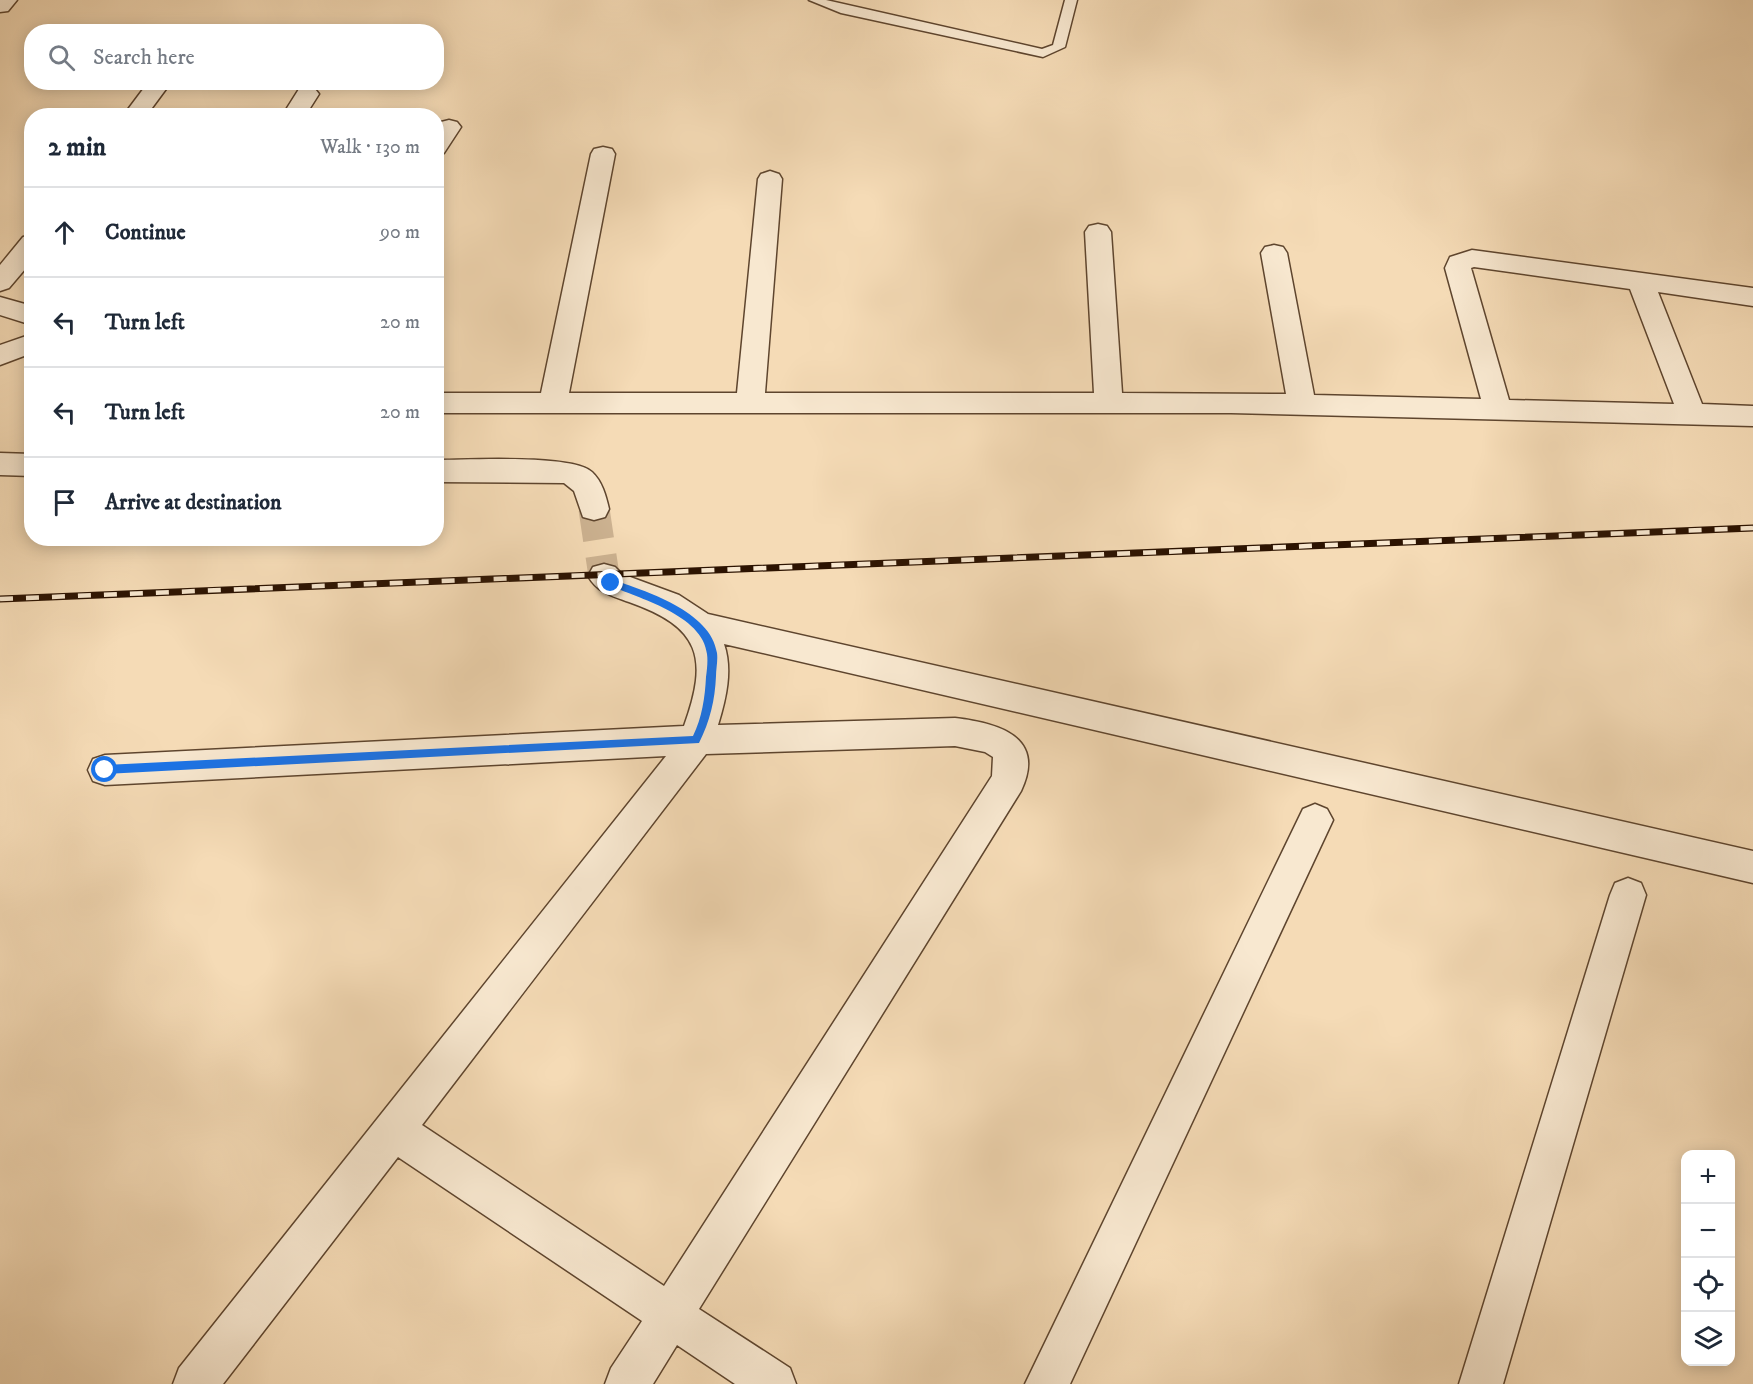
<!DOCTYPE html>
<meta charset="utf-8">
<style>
body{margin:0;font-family:"IM FELL DW Pica",serif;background:#f6f6f7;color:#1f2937}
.controls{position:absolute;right:18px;bottom:18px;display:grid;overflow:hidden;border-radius:12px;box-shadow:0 3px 15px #0003}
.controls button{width:54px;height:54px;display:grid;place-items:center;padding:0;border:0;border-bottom:2px solid #e0e1e3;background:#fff;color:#1f2937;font:30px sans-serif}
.stop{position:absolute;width:18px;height:18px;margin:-14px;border:4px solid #1a73e8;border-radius:50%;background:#fff}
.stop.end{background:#1a73e8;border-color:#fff;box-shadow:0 2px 6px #0008}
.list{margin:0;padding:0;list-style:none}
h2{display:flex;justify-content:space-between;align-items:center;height:78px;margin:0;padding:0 24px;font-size:26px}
h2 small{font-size:20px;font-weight:400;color:#747a83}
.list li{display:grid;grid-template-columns:39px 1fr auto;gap:18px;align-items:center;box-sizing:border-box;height:90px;padding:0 24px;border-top:2px solid #e0e1e3}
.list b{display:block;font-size:22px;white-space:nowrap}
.list em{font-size:20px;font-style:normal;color:#747a83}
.icon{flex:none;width:33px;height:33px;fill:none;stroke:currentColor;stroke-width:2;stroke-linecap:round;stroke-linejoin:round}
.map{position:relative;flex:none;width:1753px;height:1384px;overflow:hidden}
.search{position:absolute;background:#fff;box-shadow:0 3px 15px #0003;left:24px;top:24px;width:420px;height:66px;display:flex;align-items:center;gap:15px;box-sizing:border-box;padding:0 21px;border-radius:24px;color:#747a83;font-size:22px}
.panel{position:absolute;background:#fff;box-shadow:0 3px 15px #0003;left:24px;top:108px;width:420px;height:438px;border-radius:24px}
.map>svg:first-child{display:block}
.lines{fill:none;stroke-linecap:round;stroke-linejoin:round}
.street-tunnel{stroke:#cdb392;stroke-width:31;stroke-dasharray:31 16;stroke-linecap:butt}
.lane-casing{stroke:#5e452e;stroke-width:3}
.street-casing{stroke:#5e452e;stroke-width:3}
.lane{fill:#f8e8d0;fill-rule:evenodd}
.street{fill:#f8e8d0;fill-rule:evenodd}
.rail-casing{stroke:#2c1301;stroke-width:7}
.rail{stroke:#f8e8d0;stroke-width:4.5;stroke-dasharray:13;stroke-linecap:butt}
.route{fill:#1a73e8}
</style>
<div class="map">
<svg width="1753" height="1384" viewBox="0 0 1753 1384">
<rect width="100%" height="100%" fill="#f5dbb6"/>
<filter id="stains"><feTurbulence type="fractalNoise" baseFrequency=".00333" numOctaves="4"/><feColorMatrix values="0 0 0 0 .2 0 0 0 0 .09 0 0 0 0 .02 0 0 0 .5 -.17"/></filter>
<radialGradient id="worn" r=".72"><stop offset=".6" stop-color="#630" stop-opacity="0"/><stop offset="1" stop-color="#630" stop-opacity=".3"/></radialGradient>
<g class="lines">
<path class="street-tunnel" d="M594,509L604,576"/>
<defs>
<path id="lane" d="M809,0H826L1042,49L1053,45L1065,0H1077L1065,47L1043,57L841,13Z"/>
<path id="street" d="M0,0H17L8,11L0,12Z
M157,82L163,84L166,89L146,116H123L147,84Z
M307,87L315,89L319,94L305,116H282L299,89Z
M449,120L457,122L461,127L444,153L436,155V128L441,122Z
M603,147L612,149L615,154L569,393H737L758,179L761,174L770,171L779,174L782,179L765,393H1094L1085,232L1089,226L1098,224L1107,226L1111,232L1122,393L1286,394L1261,253L1265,247L1274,245L1283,247L1287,253L1314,395L1481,399L1445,268L1450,257L1472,250L1753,288V306L1658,292L1702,404L1753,406V426L1231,413H436V393H541L591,154L594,149ZM1474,267L1630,289L1674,404L1509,400L1471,268Z
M32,235V261L9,288L0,291V265L23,237Z
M0,297L32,306V325L0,315Z
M32,334V353L0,365V345Z
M0,453L32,454V476L0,475Z
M436,460C467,460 572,454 592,472C602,481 606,496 609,509L605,517L594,520L583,517L574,491L564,483L436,482Z
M604,564L615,567L622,574L679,595L708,614L1753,851V883L724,644C733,670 726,699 718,725L955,718C997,723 1047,736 1021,791L699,1309L790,1368L796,1384H735L677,1345L653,1384H605L611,1368L642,1321L398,1157L223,1384H173L179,1368L666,756L105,785L93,781L88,770L93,759L105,755L684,726C709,657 700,627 629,602C612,596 598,593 588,576L593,567ZM955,746L985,752L993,757L992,776L664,1286L422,1125L706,754Z
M1315,804L1327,809L1333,820L1070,1384H1025L1303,809Z
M1628,878L1641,883L1646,895L1503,1384H1459L1610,895L1615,883Z"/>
</defs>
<use href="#lane" class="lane-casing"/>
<use href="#street" class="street-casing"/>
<use href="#lane" class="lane"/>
<use href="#street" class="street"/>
<defs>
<path id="rail" d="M0,599L1753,528"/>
</defs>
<use href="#rail" class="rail-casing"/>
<use href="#rail" class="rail"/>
</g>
<path class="route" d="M611,579C645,591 711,611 717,653C718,660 716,669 716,676C715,700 710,721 699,743L105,774L100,770L105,765L693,736C702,718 705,697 706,677C707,669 708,661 707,654C703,615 638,598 608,585L606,583Z"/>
<rect width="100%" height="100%" filter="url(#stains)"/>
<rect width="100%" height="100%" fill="url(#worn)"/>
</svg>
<div class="controls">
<button>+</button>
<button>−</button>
<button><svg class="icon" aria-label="locate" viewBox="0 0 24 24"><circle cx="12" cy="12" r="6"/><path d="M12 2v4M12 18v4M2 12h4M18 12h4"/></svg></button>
<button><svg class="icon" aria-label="layers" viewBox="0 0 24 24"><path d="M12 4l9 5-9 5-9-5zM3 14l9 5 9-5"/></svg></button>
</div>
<div class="stop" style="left:105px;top:770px"></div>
<div class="stop end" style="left:611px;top:583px"></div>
<div class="search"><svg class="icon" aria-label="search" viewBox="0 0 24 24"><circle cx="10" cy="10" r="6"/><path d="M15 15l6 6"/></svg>Search here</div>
<section class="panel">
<h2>2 min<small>Walk · 130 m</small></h2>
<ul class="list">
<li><svg class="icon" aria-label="ahead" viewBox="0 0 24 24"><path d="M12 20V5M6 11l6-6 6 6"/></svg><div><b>Continue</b></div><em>90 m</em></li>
<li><svg class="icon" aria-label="left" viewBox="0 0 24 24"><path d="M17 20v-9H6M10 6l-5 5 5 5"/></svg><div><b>Turn left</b></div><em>20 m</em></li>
<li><svg class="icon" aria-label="left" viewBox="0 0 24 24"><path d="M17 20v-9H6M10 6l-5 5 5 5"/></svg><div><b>Turn left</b></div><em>20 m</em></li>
<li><svg class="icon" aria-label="arrive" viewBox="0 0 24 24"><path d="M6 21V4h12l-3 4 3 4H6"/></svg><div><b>Arrive at destination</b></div></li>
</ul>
</section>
</div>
